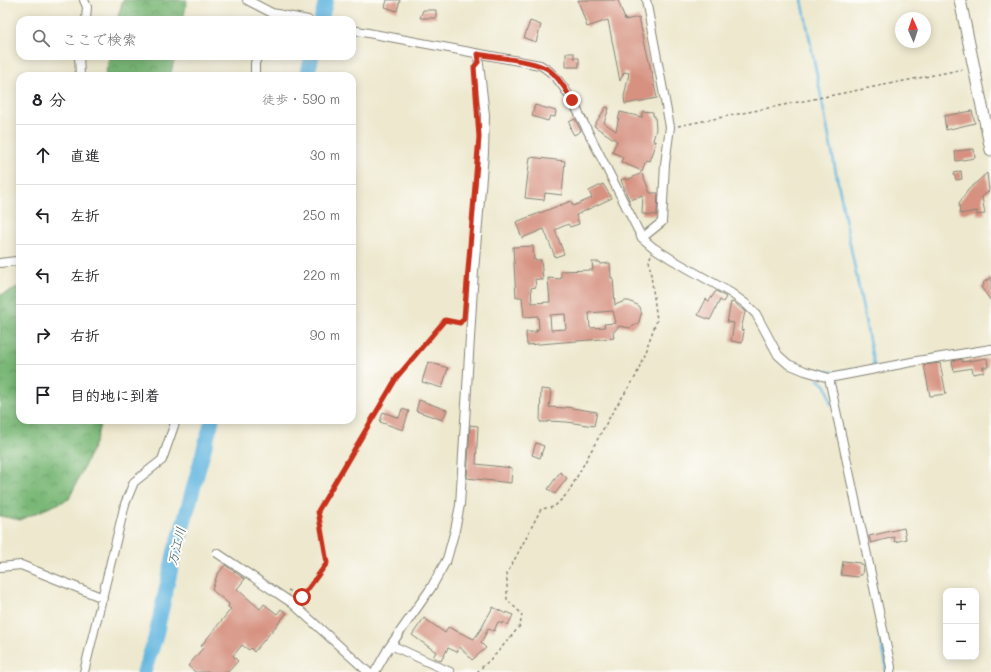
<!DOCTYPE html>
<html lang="ja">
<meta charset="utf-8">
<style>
body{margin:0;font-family:Mali,"Klee One",sans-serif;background:#f6f6f6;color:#202124}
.controls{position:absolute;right:12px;bottom:12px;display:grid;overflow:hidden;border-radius:8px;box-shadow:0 2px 10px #0003}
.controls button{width:36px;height:36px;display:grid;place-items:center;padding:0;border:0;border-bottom:1px solid #e0e0e0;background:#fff;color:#202124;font:20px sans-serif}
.compass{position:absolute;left:895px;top:12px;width:36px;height:36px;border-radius:50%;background:#fff;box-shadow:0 2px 10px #0003;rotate:357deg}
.stop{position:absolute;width:12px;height:12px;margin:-9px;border:3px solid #c8321e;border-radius:50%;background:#fff}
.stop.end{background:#c8321e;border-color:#fff;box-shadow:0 1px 4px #0008}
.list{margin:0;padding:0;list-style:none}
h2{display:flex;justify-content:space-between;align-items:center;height:52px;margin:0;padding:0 16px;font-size:17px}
h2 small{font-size:13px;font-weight:400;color:#757577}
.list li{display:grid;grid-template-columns:26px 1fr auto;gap:12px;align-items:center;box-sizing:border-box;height:60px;padding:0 16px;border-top:1px solid #e0e0e0}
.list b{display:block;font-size:15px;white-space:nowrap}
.list em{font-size:13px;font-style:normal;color:#757577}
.icon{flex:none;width:22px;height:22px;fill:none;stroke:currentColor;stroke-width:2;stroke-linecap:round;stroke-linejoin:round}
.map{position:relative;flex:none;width:991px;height:672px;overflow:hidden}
.search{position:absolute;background:#fff;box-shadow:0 2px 10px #0003;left:16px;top:16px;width:340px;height:44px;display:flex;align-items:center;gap:10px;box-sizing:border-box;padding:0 14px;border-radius:12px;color:#757577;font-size:15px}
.panel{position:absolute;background:#fff;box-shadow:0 2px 10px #0003;left:16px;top:72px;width:340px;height:352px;border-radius:12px}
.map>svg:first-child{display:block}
.forest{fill:url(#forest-crowns);stroke:#4b6a4a}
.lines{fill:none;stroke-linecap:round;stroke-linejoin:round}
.stream{stroke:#65b7e0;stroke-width:2.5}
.river{stroke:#65b7e0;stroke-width:15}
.building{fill:#d69180;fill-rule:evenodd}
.minor-casing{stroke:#848275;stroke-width:10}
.major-casing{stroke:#848275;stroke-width:13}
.path{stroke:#848275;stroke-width:1.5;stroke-dasharray:3 3;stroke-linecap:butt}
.minor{stroke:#fff;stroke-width:8}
.major{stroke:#fff;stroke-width:11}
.route{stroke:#c8321e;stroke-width:5}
.labels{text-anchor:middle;stroke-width:4;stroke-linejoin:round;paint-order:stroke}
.water-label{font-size:13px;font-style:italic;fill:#395a6a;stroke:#fdfcf7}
</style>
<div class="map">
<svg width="991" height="672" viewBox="0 0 991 672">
<defs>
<pattern id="forest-crowns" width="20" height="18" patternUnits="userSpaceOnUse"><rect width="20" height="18" fill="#7ab877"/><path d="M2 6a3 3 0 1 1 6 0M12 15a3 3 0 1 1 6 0" fill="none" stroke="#639561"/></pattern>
</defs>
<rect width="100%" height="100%" fill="#fdfcf7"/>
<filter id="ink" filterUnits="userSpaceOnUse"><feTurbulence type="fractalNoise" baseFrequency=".025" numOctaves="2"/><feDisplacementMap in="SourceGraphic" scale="8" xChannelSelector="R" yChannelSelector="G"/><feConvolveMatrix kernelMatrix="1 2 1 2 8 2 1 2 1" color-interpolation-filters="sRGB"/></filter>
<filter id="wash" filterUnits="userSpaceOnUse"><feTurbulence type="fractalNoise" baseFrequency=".012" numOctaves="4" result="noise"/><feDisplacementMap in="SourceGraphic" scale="16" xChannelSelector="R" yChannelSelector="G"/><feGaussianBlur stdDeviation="0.9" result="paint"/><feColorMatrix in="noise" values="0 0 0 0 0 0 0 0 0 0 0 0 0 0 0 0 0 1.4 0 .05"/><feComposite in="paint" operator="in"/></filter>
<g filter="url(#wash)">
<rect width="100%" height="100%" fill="#ede8ce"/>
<path class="forest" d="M123,0H187L183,20H117Z
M110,56H175L170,76H105Z
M20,285V420H101L96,441L69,499L20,520L0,516V295L12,291Z"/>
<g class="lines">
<path class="stream" d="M802,0L874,365L871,366
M822,370L835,373L859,368
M818,380C829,384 828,394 831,404
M879,630L886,664L885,672"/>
<path class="river" d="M321,20L326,0
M307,76L312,56
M144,672L155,639L175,550L181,533L212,420"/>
</g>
<g id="blocks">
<path class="building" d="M387,0H400L397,11L385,7Z
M578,0H618L625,20L639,17L657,98L625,104L624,97L629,73L624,72L620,81L608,20L587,27Z
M423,10H436V18H420Z
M530,21L541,25L536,42L524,38Z
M566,53H574V58H579V67H566Z
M535,105L556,111L555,117L550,116L548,121L532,116Z
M606,107L609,108L604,123L616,131L620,112L642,117V111L653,112V116H655L656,129L653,141L656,142L649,161L646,160L642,171L621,162L623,157L612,152L617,141L594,126Z
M972,111L975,123L946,130L944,116Z
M575,119L581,131L574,135L570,128L571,127L569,122Z
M974,149L975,158L956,161L955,151Z
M530,157L565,161L562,195L545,193L544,200L525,198Z
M961,171L962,179L956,180L954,173Z
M642,173L650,193H658L657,215L642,214L643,196L629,200L621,180L626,178L627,180Z
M987,173L989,191L982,197L985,214L977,215V211L960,214L959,203L968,190Z
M603,184L612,198L576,215L579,224L570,227L568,224L555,230L564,254L555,257L544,229L522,238L516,222L571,201L573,206L592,198L589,191Z
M533,246L534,260H541L543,280L535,279L536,287L531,288L532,303L550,302L548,278L561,279V271L593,270L592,262H600L601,264L610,263L611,278H613L615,305L625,301H629L637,305L639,307L641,314L639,322L637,324L630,328L619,326L613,333L614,338L527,345L526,332H537L536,330L539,329L538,316L524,317L522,297H516L513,247ZM613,311L616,323L604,324L605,327L590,328L589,313ZM565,314L566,329L551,330L550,315Z
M991,277V301L981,287L984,285L983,283Z
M716,291L726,297L723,302L720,300L710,320L698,315L706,299L709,301Z
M731,302L735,303L745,312L741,330L744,331L742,343L731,341L734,323L727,322Z
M987,358L988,367H983L984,372L973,374L972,368L954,371L952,361L962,359V362Z
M428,362L448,368L442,388L422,382Z
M940,363L946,394L930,396L924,365Z
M541,389L551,390L549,407L565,408L566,407L597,412L594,426L567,422L548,421V422H540Z
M419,400L447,410L443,420L416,411Z
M402,409L409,411L403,430L380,422L383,412L399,418Z
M470,425L478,426L476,464L512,468L511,483L467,478Z
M536,443L544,446L540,458L532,455Z
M560,472L567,478L555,494L548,489Z
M904,528L906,539L895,542L894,537L871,543L869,536Z
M843,561L860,563V564L863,565L862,575H859L858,577L841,575Z
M225,565L245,579L237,589L260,609L264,604L277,614L281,609L287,613L254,652L251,648L249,650L242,645L233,656L238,661L228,672H195L188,666L203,648L201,646L231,609L228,607L229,604L212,590L217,575Z
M493,607L506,614L507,612L513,615L508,625L503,622L502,624L498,622L494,631L488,629L481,643L486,648L472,660L460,647L457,652L448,648L441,661L433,657L436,652L412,635L424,618L445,633L448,627L474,639L481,629Z"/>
</g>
</g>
<g filter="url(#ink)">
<use href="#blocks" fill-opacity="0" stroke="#848275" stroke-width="1"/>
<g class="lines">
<defs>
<path id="minor" d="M84,0L87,7L86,20
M247,0L272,13L308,20
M352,30L540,65C555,73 563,86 572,100L642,238L654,248L673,260L731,293L746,304L756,314L778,355L788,364L805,371L829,378L917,361L991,349
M79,56L80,76
M255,76V63L258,56
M642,238L662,222L665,164L670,127L646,0
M0,263L16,261L20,259
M829,378L891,667L890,672
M217,553L292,603L368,672
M0,567L21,565L103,598
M391,645L450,672
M84,672L125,504L134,482L162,460L176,420
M375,672L388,649L431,588L447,559L455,530L460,505L474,271L484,153L485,115L478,55"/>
<path id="major" d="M960,0L991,150"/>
</defs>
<use href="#minor" class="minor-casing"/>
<use href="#major" class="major-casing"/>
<path class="path" d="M678,126L964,69
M288,590L302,597L327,563L318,511L397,377L445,320L460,323L463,319
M477,672L496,654L520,626L522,614L507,600V574L541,509L554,507L568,493L612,413L636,376L657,320L649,260L651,255"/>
<use href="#minor" class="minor"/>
<use href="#major" class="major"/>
</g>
</g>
<g class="lines" filter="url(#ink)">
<path class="route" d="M302,597L327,563L318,511L397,377L445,320L460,323L464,318L479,137L474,67L479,61L478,54C497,58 534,60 549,70C559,77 566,90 572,100"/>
</g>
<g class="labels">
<g class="water-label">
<text transform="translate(176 546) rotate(-76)" y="5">万江川</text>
</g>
</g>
</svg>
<div class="controls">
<button>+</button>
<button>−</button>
</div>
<svg class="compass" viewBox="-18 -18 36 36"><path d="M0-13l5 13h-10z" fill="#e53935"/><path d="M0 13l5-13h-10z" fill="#757577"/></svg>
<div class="stop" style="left:302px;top:597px"></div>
<div class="stop end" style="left:572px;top:100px"></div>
<div class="search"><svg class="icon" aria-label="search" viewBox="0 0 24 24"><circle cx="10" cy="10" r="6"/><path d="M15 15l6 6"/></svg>ここで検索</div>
<section class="panel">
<h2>8 分<small>徒歩 · 590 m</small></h2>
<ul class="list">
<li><svg class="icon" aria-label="ahead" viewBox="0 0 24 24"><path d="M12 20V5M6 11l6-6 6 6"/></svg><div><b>直進</b></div><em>30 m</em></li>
<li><svg class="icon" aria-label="left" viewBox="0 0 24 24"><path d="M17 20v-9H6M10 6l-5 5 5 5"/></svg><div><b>左折</b></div><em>250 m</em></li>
<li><svg class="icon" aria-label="left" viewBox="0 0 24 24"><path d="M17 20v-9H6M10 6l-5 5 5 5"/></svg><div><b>左折</b></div><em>220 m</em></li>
<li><svg class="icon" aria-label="right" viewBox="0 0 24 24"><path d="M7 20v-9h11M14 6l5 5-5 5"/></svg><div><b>右折</b></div><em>90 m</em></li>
<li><svg class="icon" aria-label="arrive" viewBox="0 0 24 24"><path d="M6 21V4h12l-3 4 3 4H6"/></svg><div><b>目的地に到着</b></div></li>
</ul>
</section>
</div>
